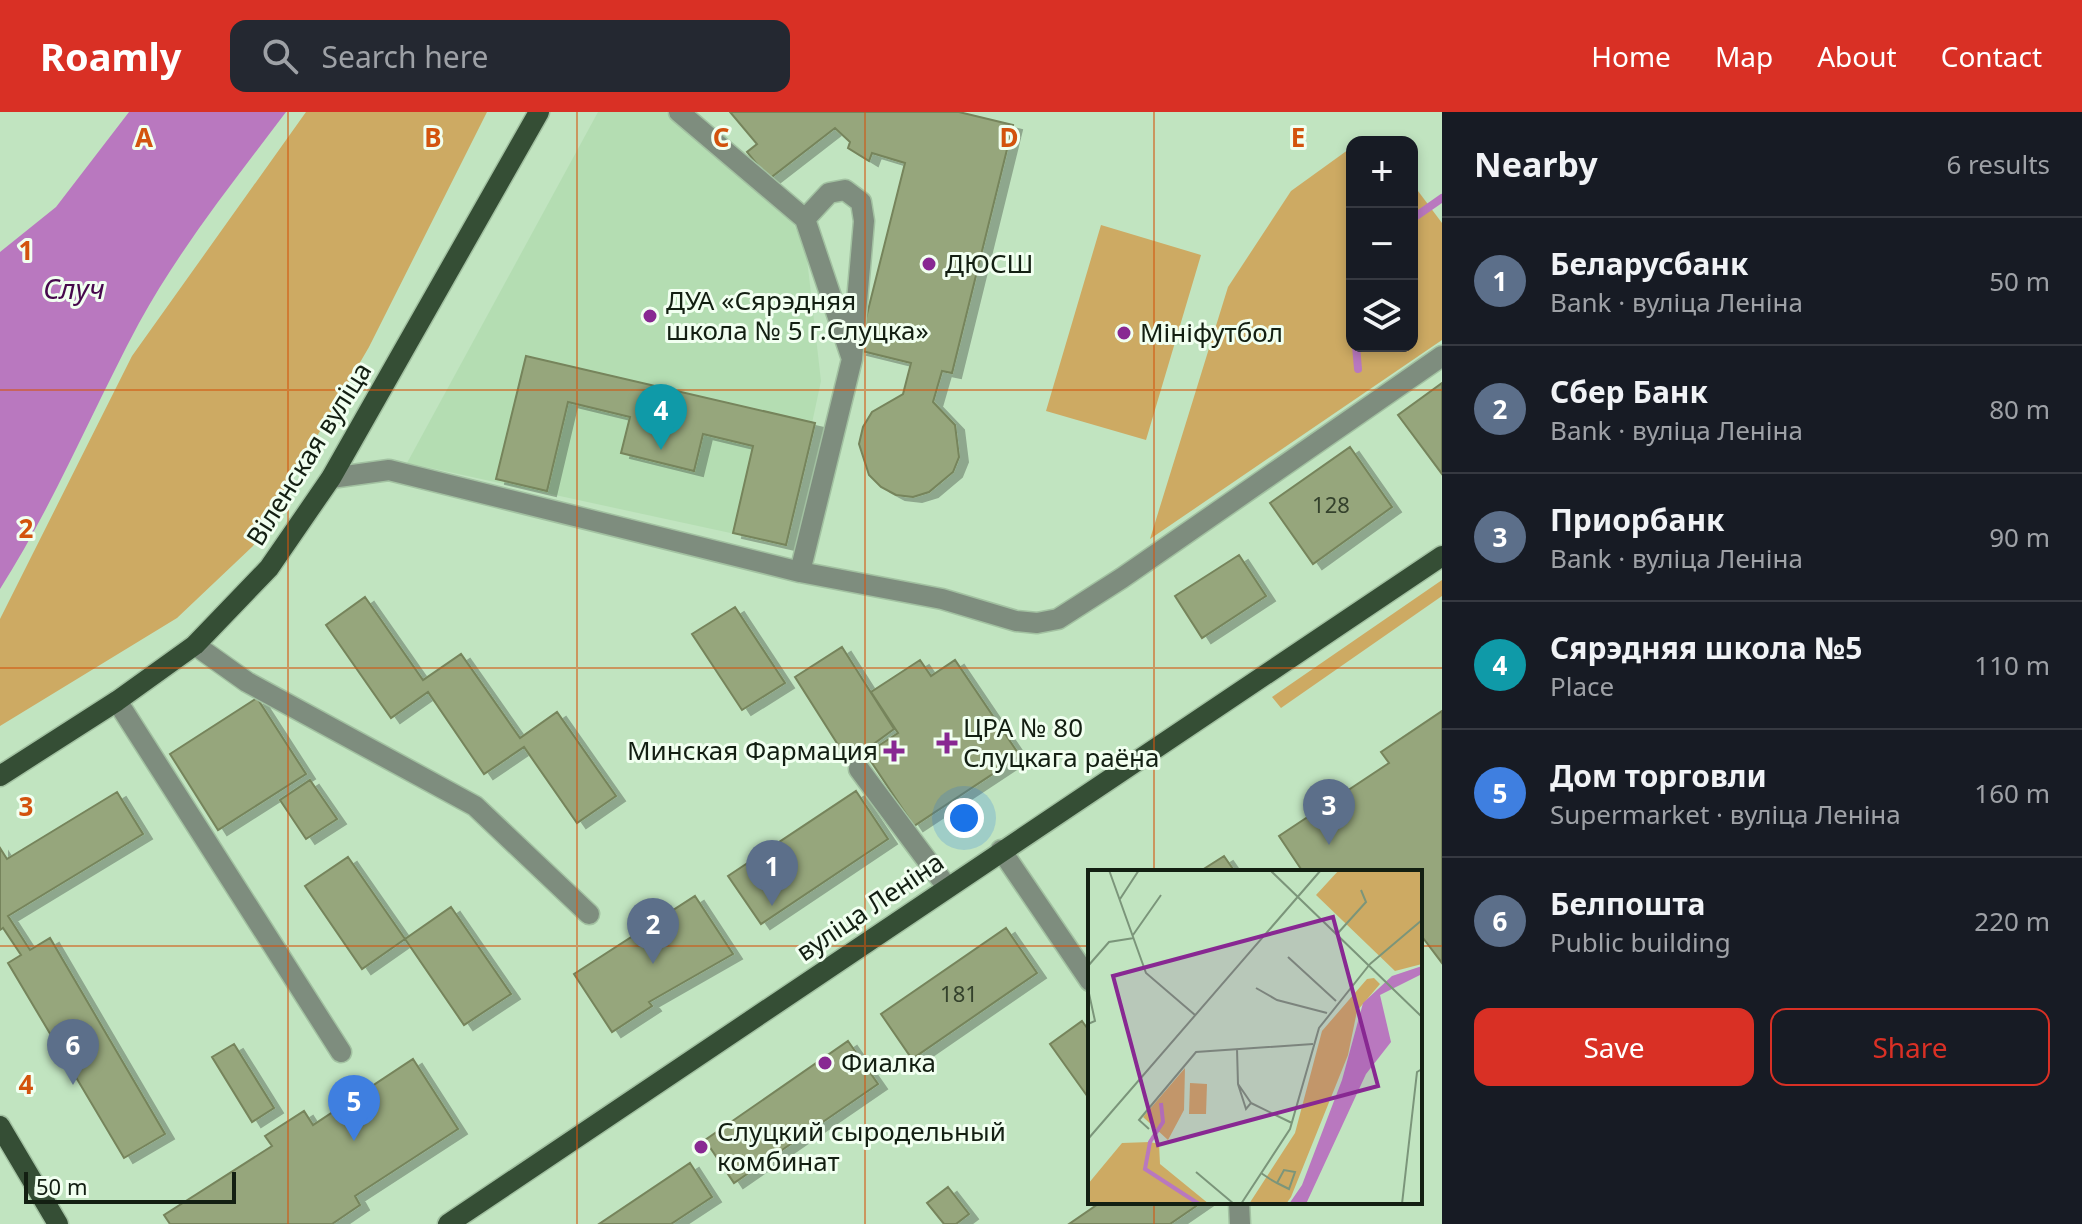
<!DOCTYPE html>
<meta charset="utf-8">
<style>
body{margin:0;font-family:"Noto Sans",sans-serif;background:#242831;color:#f1f3f6}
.controls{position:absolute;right:24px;top:24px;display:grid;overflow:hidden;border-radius:16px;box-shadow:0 4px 12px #0003}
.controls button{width:72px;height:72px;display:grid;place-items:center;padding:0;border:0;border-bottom:2px solid #363941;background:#171b24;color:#f1f3f6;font:40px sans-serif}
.scale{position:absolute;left:24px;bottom:20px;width:212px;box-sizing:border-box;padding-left:8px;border:4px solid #131f12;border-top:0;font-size:22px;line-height:28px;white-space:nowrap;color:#131f12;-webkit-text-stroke:6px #f1fff0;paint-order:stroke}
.you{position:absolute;left:964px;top:706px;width:28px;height:28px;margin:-20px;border:6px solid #fff;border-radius:50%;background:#1a73e8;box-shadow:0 0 0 12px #1a73e833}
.badge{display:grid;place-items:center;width:52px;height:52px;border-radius:50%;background:#d93025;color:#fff;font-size:26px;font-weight:700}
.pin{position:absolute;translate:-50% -66px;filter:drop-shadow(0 2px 4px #0008)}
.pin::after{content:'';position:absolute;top:42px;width:28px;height:24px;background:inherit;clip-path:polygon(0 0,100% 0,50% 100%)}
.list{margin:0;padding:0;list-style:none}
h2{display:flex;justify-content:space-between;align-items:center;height:104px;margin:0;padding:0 32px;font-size:34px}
h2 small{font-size:26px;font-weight:400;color:#9ea1a6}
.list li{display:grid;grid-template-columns:52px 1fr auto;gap:24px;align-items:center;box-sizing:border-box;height:128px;padding:0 32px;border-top:2px solid #363941}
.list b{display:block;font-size:30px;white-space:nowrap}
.list p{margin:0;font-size:26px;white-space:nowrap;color:#9ea1a6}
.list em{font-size:26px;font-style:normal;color:#9ea1a6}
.actions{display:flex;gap:16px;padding:24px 32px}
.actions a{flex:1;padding:18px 0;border:2px solid #d93025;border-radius:16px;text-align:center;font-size:28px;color:#d93025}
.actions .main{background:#d93025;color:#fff}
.icon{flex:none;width:44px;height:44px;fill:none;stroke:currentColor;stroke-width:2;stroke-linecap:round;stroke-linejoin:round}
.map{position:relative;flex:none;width:1442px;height:1112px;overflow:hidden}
header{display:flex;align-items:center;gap:48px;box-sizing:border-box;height:112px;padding:0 40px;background:#d93025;color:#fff}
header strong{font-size:38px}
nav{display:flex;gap:44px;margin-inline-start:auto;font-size:28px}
.search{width:560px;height:72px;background:#242831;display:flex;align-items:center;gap:20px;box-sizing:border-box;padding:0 28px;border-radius:16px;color:#9ea1a6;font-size:30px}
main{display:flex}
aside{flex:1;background:#171b24}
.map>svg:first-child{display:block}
.built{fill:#b4ddb2}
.green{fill:#cdaa63}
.water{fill:#b978bf}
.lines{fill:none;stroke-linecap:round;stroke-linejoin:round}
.stream{stroke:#b978bf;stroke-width:8}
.building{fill:#96a67b;stroke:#76845b;stroke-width:2;filter:url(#shadow)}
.minor-casing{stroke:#a2c1a1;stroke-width:23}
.major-casing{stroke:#a2c1a1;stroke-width:23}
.minor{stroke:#7e8d7e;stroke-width:20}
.major{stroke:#354e35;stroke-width:20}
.grid{fill:none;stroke:#d3530d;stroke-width:2;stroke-opacity:0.55}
.poi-dot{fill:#882892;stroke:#f1fff0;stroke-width:3}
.labels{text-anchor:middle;stroke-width:6;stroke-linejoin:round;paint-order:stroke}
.number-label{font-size:22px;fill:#34412c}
.poi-label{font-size:26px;fill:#131f12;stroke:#f1fff0;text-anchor:start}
.street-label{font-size:26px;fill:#131f12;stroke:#f1fff0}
.water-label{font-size:28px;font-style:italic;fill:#46074c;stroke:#f1fff0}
.inset-river{fill:none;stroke:#b978bf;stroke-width:4}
.inset-road{fill:none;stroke:#7b957a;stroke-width:2}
.view{fill:#882892;fill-opacity:0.15;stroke:#882892;stroke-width:4}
.inset-edge{fill:none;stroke:#131f12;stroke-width:4}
.grid-label{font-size:26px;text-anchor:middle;font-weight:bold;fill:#d3530d;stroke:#f1fff0;stroke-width:6;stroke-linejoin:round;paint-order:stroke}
</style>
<header>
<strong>Roamly</strong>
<div class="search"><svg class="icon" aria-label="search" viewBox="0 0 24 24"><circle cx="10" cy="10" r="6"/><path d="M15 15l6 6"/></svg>Search here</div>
<nav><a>Home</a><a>Map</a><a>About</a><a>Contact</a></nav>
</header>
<main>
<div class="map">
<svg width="1442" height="1112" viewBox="0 0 1442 1112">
<defs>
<filter id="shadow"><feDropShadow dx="9" dy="5" stdDeviation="0" flood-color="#0004"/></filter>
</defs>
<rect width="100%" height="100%" fill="#c1e4c0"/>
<path class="built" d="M598,0H666L794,113L806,138L821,269L786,433L407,351Z"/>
<path class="green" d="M306,0H487L369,235L253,434L177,506L0,614V507L132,244Z
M1352,35V234H1412V71L1442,111V228L1150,427L1228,175L1291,79Z
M1101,113L1201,143L1146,328L1046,299Z
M1442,468V484L1281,596L1272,585Z"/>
<path class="water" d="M129,0H286C235,68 180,136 139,211C92,299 54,392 0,477V140L56,95Z"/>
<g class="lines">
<path class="stream" d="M1412,107L1442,86
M1356,234L1358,257"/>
</g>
<path class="building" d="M730,0H959L1013,13L952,261L942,259L933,290L955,313L959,345L953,360L929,380L913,385L896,383L881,375L869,363L859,332L863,315L872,300L903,282L911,251L858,238L905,51L872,41L869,49L848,36L850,30L835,16L769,67L747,40L757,32Z
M526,244L815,311L786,433L733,421L753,334L703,322L694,359L621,341L630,305L568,290L547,379L496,367Z
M1442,271V362L1398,303Z
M1350,335L1392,395L1313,452L1270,391Z
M1239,443L1266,484L1202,526L1175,484Z
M365,485L423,568L461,542L520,626L557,600L616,684L577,711L524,635L484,662L428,580L391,606L326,513Z
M735,495L785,571L742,598L692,522Z
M842,535L894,617L849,650L795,565Z
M920,548L931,564L955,548L1020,644L914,714L866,642L898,621L871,580Z
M257,586L306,662L218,718L170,642Z
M1442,599V851L1420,822V760H1303L1279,724L1389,651L1381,640Z
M310,668L337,707L306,727L280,688Z
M856,679L888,727L761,812L728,764Z
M117,680L143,722L8,804L30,838L50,826L165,1022L124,1046L8,851L21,843L3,816L0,818V736L7,747Z
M1224,744L1235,760H1199Z
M348,745L405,827L362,857L305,774Z
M695,784L733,842L649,890L652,894L612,920L574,862Z
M451,795L511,882L464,913L405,827Z
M1006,816L1037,861L912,947L881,902Z
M1082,909L1090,920V988L1050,932Z
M848,929L878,972L734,1071L705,1028Z
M234,932L274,996L252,1010L212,945Z
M413,947L458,1017L355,1084L360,1093L332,1112H170L164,1103L272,1034L265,1024L304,999L313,1013Z
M690,1051L712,1085L671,1112H599Z
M948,1075L969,1102L956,1112H944L927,1091Z
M1101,1090H1202L1170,1112H1069Z"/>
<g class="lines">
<defs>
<path id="minor" d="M679,0L805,107
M331,366L389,358L800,460L942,487L1016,509L1037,511L1058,507L1122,466L1442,244
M800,460L852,247L864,109L861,90L845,78L829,81L805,107L852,247
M195,533L247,570L475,694L589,802
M117,589L341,940
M859,657L947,775
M1001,738L1090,869
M1239,1090L1240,1112"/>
<path id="major" d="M0,664L117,589L195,533L269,456L331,366L539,0
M0,1014L58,1112
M448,1112L1442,444"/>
</defs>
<use href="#minor" class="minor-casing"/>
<use href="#major" class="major-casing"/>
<use href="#minor" class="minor"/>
<use href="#major" class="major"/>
</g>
<path class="grid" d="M288,0V1112M577,0V1112M865,0V1112M1154,0V760M0,278H1442M0,556H1442M0,834H1090M1420,834H1442M1154,1090V1112"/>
<g class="poi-dot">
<circle cx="929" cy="152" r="8"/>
<circle cx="650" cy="204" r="8"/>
<circle cx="1124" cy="221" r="8"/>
<path d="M943 619h8v8h8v8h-8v8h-8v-8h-8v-8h8z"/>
<path d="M890 627h8v8h8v8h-8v8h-8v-8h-8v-8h8z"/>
<circle cx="825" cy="951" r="8"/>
<circle cx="701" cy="1035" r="8"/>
</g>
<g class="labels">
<g class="number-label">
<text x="1331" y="401">128</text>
<text x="959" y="890">181</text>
</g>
<g class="poi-label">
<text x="945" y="161">ДЮСШ</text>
<text x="666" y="198">ДУА «Сярэдняя<tspan x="666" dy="30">школа № 5 г.Слуцка»</tspan></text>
<text x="1140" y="230">Мініфутбол</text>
<text x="963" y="625">ЦРА № 80<tspan x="963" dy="30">Слуцкага раёна</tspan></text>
<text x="878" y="648" text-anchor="end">Минская Фармация</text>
<text x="841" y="960">Фиалка</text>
<text x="717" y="1029">Слуцкий сыродельный<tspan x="717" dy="30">комбинат</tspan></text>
</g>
<g class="street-label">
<text transform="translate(309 342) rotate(-58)" y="9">Віленская вуліца</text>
<text transform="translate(870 795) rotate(-34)" y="9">вуліца Леніна</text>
</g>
<g class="water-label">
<text x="74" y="187">Случ</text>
</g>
</g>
<g transform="translate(1088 758)">
<rect width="334" height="334" fill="#c1e4c0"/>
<path d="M251,0H334V94L307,101L228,25ZM286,108L292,114L269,141L260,185L203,327L198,334H161L207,263L234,161L279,109ZM97,198L96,240L80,270L55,247ZM102,213L119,214L118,244H101ZM62,272L71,274L72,294L121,334H0V314L34,273Z" fill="#cdaa63"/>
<path d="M334,96V104L292,125L303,172L278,204L218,334H201L214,315L254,210L275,133L304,106Z" fill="#b978bf"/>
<path class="inset-river" d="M73,233L75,252L62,272L57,299L111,334"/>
<path class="inset-road" d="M21,0L58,103L107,145M182,0L334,147M32,29L51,0M250,63L278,32L273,20M45,65L73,25M200,87L248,131M282,94L334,50M0,96L21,72L46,68M168,118L189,130L239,143M0,119L7,151L0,154M149,179L150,214L158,239L163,233L150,214M163,233L204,253M61,259L51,250L108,182L225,174M0,269L233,0M108,302L146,334M173,303L182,309L189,313L201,319L207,302L196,300L189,313M153,334L202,259L231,158L282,94M314,334L329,202L334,199"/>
<path class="view" d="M245,47L290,216L70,275L25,106Z"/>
<rect width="334" height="334" class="inset-edge"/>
</g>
<g class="grid-label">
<text x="144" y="35">A</text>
<text x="433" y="35">B</text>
<text x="721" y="35">C</text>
<text x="1009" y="35">D</text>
<text x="1298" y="35">E</text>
<text x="26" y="148">1</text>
<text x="26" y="426">2</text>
<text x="26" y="704">3</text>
<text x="26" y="982">4</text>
</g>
</svg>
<div class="controls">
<button>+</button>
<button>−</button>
<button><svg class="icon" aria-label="layers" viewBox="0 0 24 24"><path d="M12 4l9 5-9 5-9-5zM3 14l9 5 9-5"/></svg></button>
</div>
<div class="scale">50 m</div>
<div class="you"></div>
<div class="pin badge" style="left:772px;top:794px;background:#5c6f8a">1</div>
<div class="pin badge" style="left:653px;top:852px;background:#5c6f8a">2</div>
<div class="pin badge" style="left:1329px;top:733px;background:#5c6f8a">3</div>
<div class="pin badge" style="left:661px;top:338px;background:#0f9aa8">4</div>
<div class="pin badge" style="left:354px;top:1029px;background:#3f7fe0">5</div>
<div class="pin badge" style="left:73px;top:973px;background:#5c6f8a">6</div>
</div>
<aside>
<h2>Nearby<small>6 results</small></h2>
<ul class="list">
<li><span class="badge" style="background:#5c6f8a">1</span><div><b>Беларусбанк</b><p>Bank · вуліца Леніна</p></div><em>50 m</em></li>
<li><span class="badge" style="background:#5c6f8a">2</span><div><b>Сбер Банк</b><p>Bank · вуліца Леніна</p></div><em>80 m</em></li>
<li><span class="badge" style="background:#5c6f8a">3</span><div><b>Приорбанк</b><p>Bank · вуліца Леніна</p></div><em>90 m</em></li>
<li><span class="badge" style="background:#0f9aa8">4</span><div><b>Сярэдняя школа №5</b><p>Place</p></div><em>110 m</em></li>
<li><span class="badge" style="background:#3f7fe0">5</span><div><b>Дом торговли</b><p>Supermarket · вуліца Леніна</p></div><em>160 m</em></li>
<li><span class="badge" style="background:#5c6f8a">6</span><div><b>Белпошта</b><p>Public building</p></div><em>220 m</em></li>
</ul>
<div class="actions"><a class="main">Save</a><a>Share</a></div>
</aside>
</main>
